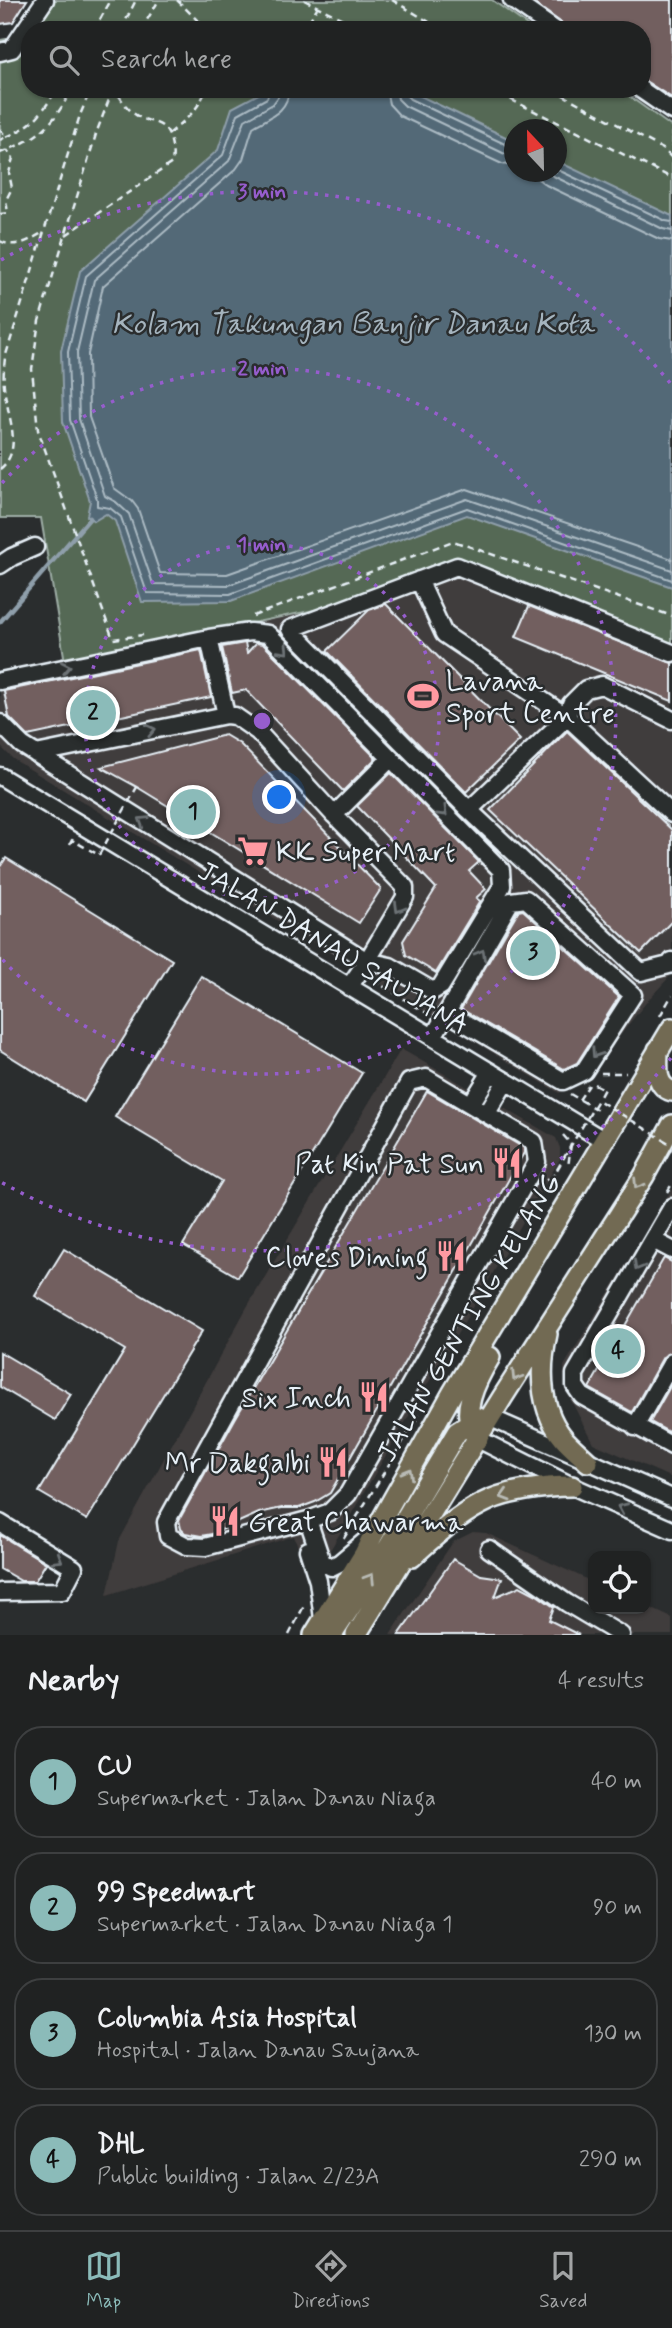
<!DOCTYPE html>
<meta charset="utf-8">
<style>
body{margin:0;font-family:Mynerve,sans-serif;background:#2d2f2f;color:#f1f3f6}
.controls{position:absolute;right:21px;bottom:21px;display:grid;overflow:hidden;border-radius:14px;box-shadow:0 2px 5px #0004}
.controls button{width:63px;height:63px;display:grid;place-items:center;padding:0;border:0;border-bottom:2px solid #3d3f40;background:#202222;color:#f1f3f6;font:35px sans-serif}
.compass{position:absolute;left:504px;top:119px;width:63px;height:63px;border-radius:50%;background:#202222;box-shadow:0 2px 5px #0004;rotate:338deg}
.you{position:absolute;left:280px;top:798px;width:24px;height:24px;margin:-18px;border:5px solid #fff;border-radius:50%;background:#1a73e8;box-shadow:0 0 0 10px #1a73e833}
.badge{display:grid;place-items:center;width:46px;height:46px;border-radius:50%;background:#8bbbb9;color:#111;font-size:23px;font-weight:700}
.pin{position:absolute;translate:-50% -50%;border:4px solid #fff;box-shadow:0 2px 7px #0006}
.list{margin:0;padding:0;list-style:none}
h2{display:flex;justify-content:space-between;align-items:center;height:91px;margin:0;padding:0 28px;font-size:30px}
h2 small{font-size:23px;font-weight:400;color:#a2a4a5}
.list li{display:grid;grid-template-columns:46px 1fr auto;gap:21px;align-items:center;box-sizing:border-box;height:112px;margin:0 14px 14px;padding:0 14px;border:2px solid #3d3f40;border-radius:28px}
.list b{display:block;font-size:26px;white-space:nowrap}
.list p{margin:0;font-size:23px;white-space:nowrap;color:#a2a4a5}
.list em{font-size:23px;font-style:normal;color:#a2a4a5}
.icon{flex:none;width:38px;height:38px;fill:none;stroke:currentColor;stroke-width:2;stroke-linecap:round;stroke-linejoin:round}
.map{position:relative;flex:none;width:672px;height:1635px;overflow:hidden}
.search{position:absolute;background:#202222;box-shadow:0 2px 5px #0004;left:21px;right:21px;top:21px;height:77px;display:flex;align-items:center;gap:18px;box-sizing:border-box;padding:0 24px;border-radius:28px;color:#a2a4a5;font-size:26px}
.sheet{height:595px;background:#202222}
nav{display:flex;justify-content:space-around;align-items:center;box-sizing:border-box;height:98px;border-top:2px solid #3d3f40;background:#202222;font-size:19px;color:#a2a4a5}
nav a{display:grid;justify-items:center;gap:4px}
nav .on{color:#8bbbb9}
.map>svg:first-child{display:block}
.built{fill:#403c3c}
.green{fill:#556954;stroke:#9eada6;stroke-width:2;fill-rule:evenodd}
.water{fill:#536977;stroke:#8f9fab;stroke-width:2}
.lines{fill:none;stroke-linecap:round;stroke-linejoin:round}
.shore{stroke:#acbbc4;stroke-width:2}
.stream{stroke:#8f9fab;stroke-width:4.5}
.building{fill:#725f5e;stroke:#e8f1f8;stroke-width:2}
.minor-casing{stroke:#e8f1f8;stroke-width:21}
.major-casing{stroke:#e8f1f8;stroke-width:24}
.path{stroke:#e8f1f8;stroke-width:2.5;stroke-dasharray:7 5;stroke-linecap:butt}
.minor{stroke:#2a2d2e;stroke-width:16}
.major{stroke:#726b52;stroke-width:19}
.path-bridge{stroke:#e8f1f8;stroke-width:2.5;stroke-dasharray:7 5;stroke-linecap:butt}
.oneway{stroke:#6c7275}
.oneway2{stroke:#b9bbb6}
.ring{fill:none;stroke:#965dcd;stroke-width:3.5;stroke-dasharray:3.5 7}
.labels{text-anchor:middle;stroke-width:5;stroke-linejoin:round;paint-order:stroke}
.poi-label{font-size:28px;fill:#e8f1f8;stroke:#2a2d2e;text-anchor:end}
.street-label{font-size:28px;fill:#e8f1f8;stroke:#2a2d2e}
.water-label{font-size:30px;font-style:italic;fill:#a5b4be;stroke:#2a2d2e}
.centre{fill:#965dcd;stroke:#2a2d2e;stroke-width:3.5}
.ring-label{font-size:21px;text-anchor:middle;font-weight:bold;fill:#965dcd;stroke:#2a2d2e;stroke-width:5;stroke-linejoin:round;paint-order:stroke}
</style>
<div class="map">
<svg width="672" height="1635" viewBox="0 0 672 1635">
<rect width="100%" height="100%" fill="#2a2d2e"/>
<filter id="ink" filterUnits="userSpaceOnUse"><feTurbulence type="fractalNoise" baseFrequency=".0143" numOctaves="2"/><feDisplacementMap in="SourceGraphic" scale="14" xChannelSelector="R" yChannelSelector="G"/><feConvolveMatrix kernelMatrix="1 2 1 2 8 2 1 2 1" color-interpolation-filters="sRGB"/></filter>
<g filter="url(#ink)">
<path class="built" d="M456,557L672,650V974L649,999L586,1078L559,1093L13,759L0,746V676L353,602Z
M401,1049L556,1138L560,1148V1159L329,1552L302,1558L294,1536L107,1595L119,1541L247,1307Z
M672,1189V1478L593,1443L565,1389L564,1366Z
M473,1532L486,1533L593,1582V1609H646V1606L672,1618V1635H390L453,1542Z"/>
<path class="green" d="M49,0H492L534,30H30Z
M30,30V89H619L672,127V650L456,557L353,602L65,662L41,518H0V40L27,35ZM514,130H556V172H514Z"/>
<path class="water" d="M268,89H406L514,141V172H556L557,161L672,216V587L467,515L231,601L142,602L115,521L106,514L94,521L87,516L90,501L63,422L61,351L80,271L218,150L232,108Z"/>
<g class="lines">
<path class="shore" d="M270,89L267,98L238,114L223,155L86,276L68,352L70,420L97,499V506L110,508L121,517L147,593L230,594L467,508L672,580
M279,89L278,97L273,104L245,120L229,161L94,280L77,352L79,419L105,496L116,502L129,514L153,584L229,585L467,499L672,570
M289,89C288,112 270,117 253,127L243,159L236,169L103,286L88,354L89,417L114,488L132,501L138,509L160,573L227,574L467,489L672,559
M386,89L389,104L400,116L502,164L514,166
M396,89L398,99L405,106L505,154L514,156
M405,89L406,95L410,99L509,146L514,147
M556,169L666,221L672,222
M533,172L538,179L546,185L659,239L672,241
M545,172L663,229L672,231"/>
<path class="stream" d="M0,622L90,518"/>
</g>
<path class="building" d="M0,0H27L13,22L0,24Z
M530,0H672V98L642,79V30H571Z
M386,604L520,740L466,792L327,651L369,610Z
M529,606L672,663V701L516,637Z
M245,643L247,653L256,643L263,644L376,758L343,791L246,690L232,693L222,647Z
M201,650L211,697L28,736L9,717L4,691Z
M567,731L672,830V921L641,953L490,810Z
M225,735L240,744L381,889L359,923L137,787L101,767Z
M391,773L479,862L469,871L486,889L476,898L480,901L436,973L406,955L403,941L436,888L357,806Z
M6,858L172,960L84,1102L0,1050V867Z
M523,910L619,997L577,1063L564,1069L461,1009L518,911Z
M201,976L362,1073L238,1277L183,1245L222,1181L115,1117Z
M427,1091L524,1148L525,1151L330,1493L315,1502L299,1508H282L259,1513L212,1534L201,1536L185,1533L181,1529L179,1520L235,1419Z
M64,1249L202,1331L87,1520L39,1492L125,1350L35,1296Z
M664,1258L672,1262V1352L663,1357L632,1412L589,1388Z
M0,1352L71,1394L55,1420L0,1387Z
M672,1383V1434L650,1422Z
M0,1535L46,1563L35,1581H21L0,1569Z
M453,1559L481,1575L502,1578L495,1597L520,1586L537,1595L554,1607L549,1620L579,1635H399Z"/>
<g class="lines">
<defs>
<path id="minor" d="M512,0L555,30
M0,52L12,49L45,0
M640,89L672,111
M0,565L12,557L35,547
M419,580L444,634L567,717L571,704L586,689L602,685L672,720
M209,638L226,715
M672,653L457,566L290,629L469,810L641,972L669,965L672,961
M0,681L209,638L250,632L268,634L501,870L502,886L441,986L433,991L390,966L367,961L22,745L0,723
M36,754L226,715L235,716L258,732L334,815L405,887V897L367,961L349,987
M0,776L605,1141
M469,810L567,717L672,814
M334,815L390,759
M433,1037L511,901L526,899L633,995L584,1071L563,1081L448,1013
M426,1078L534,1142L537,1162L348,1494L330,1512L308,1520L205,1547L187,1546L168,1536L166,1522L409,1082Z
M471,1104L491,1072
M487,1113L506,1081
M672,1207L575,1374V1386L582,1396L672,1446
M653,1240L672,1250
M491,1418L672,1498
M635,1427L672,1362
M478,1439L572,1486L672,1530
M308,1520L322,1562L331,1567L339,1563L371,1536
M0,1523L74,1568L62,1591L0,1592
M489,1549L567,1603L621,1635
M308,1550L318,1581L323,1619"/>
<path id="major" d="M658,1050C658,1065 654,1086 672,1091
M547,1334C539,1370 539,1409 564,1439C571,1447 581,1455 588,1462
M478,1439C457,1415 476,1380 490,1357
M412,1557C432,1538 456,1517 481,1504C505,1491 545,1486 572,1486
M314,1635L364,1554L373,1535L452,1394L672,1028
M332,1635L370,1578L457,1432L479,1418
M356,1635L502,1398L644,1176L672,1125"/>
</defs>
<use href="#minor" class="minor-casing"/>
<use href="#major" class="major-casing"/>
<path class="path" d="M177,0L207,30
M304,0L365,30
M392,0L443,30
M94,30L111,0
M121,30L136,0
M141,30L159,0
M216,30L220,28L234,30
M300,30L309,21L317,8
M113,89L97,131L39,321L32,369L38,430L113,639L143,635
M489,89L672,178
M552,89L663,149L672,158
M0,129L6,137L0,140
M169,134C185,120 199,110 206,89
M6,137C33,126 42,113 57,89
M0,153C40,137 51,128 72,89
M0,214L8,213L6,200L12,188L9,173L13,158L7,150
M66,235L172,163C174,152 172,134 162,126C155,121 144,121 136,115C127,109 121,99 115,89
M0,241C16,249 28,241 42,233
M0,469C25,449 6,413 4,386C3,377 4,367 5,358L80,115L91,89
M253,616L453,541L672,616
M70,844L72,840L99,855
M373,980L430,1015
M660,1016L672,995
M601,1073H626
M594,1084L604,1089L598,1100
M570,1094L601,1112
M579,1100L589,1085
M563,1135L571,1144L568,1167
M546,1178L558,1185
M551,1180L569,1149
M667,1192L672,1184
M344,1538L419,1415
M289,1635L305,1604"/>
<use href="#minor" class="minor"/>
<use href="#major" class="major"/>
<path class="path-bridge" d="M99,855L137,787
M569,1149L598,1100L672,1145"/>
</g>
<defs><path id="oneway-chevron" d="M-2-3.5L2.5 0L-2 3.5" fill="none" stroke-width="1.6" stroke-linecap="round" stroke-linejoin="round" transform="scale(1.75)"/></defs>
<g class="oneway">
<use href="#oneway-chevron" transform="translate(284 650) rotate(46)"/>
<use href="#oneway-chevron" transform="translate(66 667) rotate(-11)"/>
<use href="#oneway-chevron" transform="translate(151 730) rotate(-12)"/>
<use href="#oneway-chevron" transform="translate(443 812) rotate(45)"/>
<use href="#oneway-chevron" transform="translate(143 821) rotate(-148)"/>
<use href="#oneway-chevron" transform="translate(399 908) rotate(120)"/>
<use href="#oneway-chevron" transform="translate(481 954) rotate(-60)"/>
<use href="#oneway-chevron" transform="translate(596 1053) rotate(123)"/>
<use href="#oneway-chevron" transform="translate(638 1266) rotate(120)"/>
<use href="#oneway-chevron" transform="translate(622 1508) rotate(-156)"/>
<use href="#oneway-chevron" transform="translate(58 1559) rotate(32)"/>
</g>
<g class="oneway2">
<use href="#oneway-chevron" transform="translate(638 1184) rotate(122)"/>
<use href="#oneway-chevron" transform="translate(516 1376) rotate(122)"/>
<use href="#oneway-chevron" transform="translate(408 1473) rotate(-61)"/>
<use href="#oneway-chevron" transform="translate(505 1496) rotate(163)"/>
<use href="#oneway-chevron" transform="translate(370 1578) rotate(-58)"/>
</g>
</g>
<g class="ring">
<circle cx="262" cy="721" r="177"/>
<path d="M2 483A353 353 0 1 1 2 959"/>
<path d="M671 1058A530 530 0 0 1 1 1182M1 260A530 530 0 0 1 671 384"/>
</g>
<defs>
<symbol id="stadium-bare" viewBox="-9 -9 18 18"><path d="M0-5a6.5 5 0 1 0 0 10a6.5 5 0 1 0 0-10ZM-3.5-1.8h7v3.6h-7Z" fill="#ff9aa2" stroke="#2a2d2e" stroke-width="2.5" paint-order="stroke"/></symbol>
<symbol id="supermarket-bare" viewBox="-9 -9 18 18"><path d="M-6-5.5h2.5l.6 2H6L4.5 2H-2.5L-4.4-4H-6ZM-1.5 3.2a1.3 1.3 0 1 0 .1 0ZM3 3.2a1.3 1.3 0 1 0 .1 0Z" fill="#ff9aa2" stroke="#2a2d2e" stroke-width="2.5" paint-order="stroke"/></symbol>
<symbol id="restaurant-bare" viewBox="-9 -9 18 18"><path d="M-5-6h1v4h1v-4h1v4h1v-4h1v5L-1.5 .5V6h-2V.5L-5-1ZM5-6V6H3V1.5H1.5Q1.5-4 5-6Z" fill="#ff9aa2" stroke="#2a2d2e" stroke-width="2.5" paint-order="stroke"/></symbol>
</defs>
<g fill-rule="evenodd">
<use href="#stadium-bare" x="401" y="674" width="44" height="44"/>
<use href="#supermarket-bare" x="231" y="829" width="44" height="44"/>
<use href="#restaurant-bare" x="485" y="1141" width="44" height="44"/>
<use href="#restaurant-bare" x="429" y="1234" width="44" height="44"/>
<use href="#restaurant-bare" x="352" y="1375" width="44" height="44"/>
<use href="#restaurant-bare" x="311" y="1440" width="44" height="44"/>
<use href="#restaurant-bare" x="203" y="1499" width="44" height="44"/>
</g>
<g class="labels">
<g class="poi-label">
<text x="446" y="690" text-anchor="start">Lavana<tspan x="446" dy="32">Sport Centre</tspan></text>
<text x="276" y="861" text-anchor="start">KK Super Mart</text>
<text x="484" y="1173">Pat Kin Pat Sun</text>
<text x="428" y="1266">Cloves Dining</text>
<text x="351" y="1407">Six Inch</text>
<text x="310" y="1472">Mr Dakgalbi</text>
<text x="248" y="1531" text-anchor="start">Great Chawarma</text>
</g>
<g class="street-label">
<text transform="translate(334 947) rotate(31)" y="10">JALAN DANAU SAUJANA</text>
<text transform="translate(468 1317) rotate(-59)" y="10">JALAN GENTING KELANG</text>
</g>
<g class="water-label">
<text x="353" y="333">Kolam Takungan Banjir Danau Kota</text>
</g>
</g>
<circle cx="262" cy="721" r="10" class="centre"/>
<g class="ring-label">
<text x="262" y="198">3 min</text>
<text x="262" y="375">2 min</text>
<text x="262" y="551">1 min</text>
</g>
</svg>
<div class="controls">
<button><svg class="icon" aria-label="locate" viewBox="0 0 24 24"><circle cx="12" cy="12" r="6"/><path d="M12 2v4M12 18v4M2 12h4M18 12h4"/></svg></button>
</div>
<svg class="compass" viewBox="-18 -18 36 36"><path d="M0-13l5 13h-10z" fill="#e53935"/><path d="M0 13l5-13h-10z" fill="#a2a4a5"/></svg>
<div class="you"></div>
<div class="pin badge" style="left:193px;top:812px">1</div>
<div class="pin badge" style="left:93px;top:713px">2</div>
<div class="pin badge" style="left:533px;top:953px">3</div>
<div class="pin badge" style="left:618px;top:1351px">4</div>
<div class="search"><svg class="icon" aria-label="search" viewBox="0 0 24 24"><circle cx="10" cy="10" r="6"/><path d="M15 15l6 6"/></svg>Search here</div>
</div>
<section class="sheet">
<h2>Nearby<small>4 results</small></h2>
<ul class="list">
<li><span class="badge">1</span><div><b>CU</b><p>Supermarket · Jalan Danau Niaga</p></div><em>40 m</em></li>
<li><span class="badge">2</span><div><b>99 Speedmart</b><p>Supermarket · Jalan Danau Niaga 1</p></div><em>90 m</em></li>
<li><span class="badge">3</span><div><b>Columbia Asia Hospital</b><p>Hospital · Jalan Danau Saujana</p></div><em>130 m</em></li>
<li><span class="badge">4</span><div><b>DHL</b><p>Public building · Jalan 2/23A</p></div><em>290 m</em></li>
</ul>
</section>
<nav>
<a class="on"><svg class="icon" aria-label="map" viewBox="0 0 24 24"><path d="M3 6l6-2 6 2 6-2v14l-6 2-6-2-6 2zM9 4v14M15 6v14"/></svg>Map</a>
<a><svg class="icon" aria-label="directions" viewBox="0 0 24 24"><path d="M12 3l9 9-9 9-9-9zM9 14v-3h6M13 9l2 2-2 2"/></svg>Directions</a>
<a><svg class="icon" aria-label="saved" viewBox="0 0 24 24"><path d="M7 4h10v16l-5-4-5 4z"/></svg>Saved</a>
</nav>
